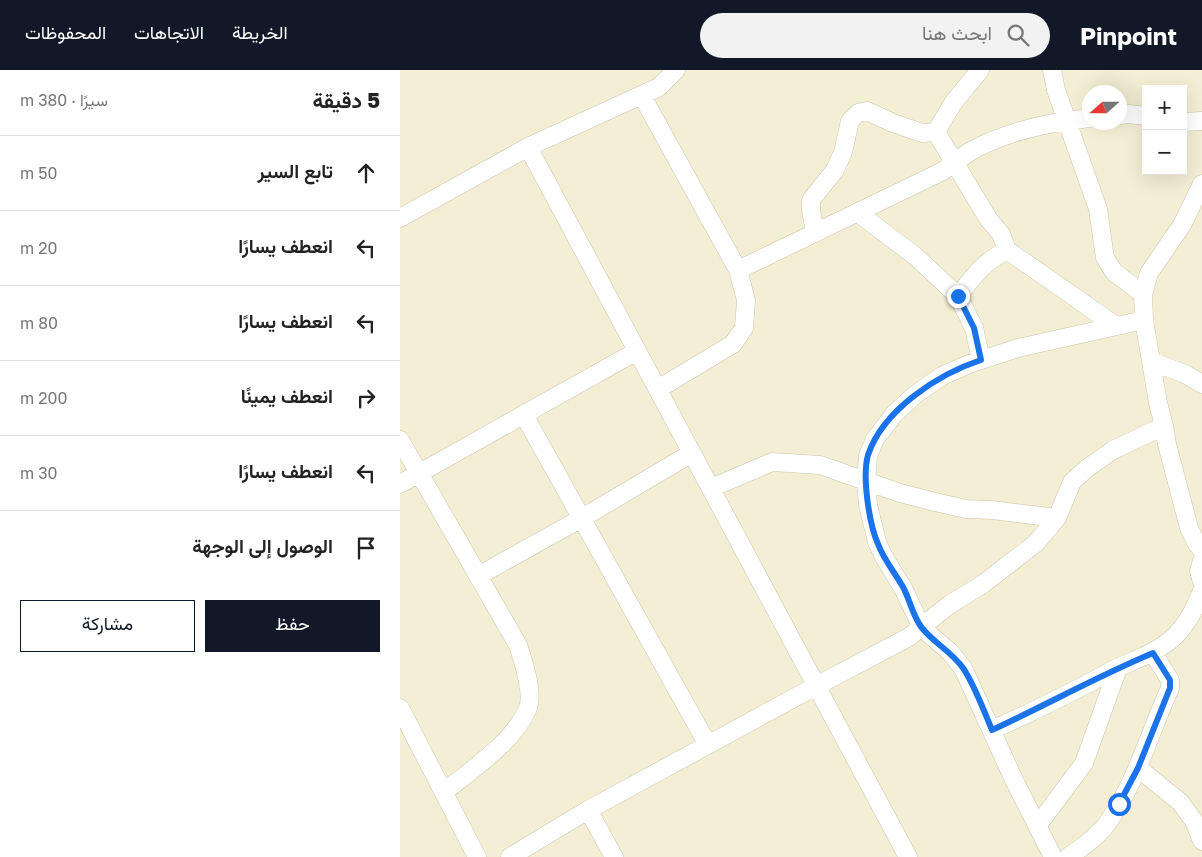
<!DOCTYPE html>
<html lang="ar">
<meta charset="utf-8">
<style>
body{margin:0;font-family:"Golos Text",Vazirmatn,sans-serif;background:#f2f2f2;color:#222;direction:rtl}
.controls{position:absolute;right:15px;top:15px;display:grid;overflow:hidden;border-radius:0px;box-shadow:0 5px 20px #0002}
.controls button{width:45px;height:45px;display:grid;place-items:center;padding:0;border:0;border-bottom:1px solid #e0e0e0;background:#fff;color:#222;font:25px sans-serif}
.compass{position:absolute;left:682px;top:15px;width:45px;height:45px;border-radius:50%;background:#fff;box-shadow:0 5px 20px #0002;rotate:249deg}
.stop{position:absolute;width:15px;height:15px;margin:-11px;border:4px solid #1a73e8;border-radius:50%;background:#fff}
.stop.end{background:#1a73e8;border-color:#fff;box-shadow:0 1px 5px #0008}
.list{margin:0;padding:0;list-style:none}
h2{display:flex;justify-content:space-between;align-items:center;height:65px;margin:0;padding:0 20px;font-size:21px}
h2 small{font-size:16px;font-weight:400;color:#767676}
.list li{display:grid;grid-template-columns:32px 1fr auto;gap:15px;align-items:center;box-sizing:border-box;height:75px;padding:0 20px;border-top:1px solid #e0e0e0}
.list b{display:block;font-size:19px;white-space:nowrap}
.list em{font-size:16px;font-style:normal;color:#767676}
.actions{display:flex;gap:10px;padding:15px 20px}
.actions a{flex:1;padding:11px 0;border:1px solid #111827;border-radius:0px;text-align:center;font-size:18px;color:#111827}
.actions .main{background:#111827;color:#fff}
.icon{flex:none;width:28px;height:28px;fill:none;stroke:currentColor;stroke-width:2;stroke-linecap:round;stroke-linejoin:round}
.map{position:relative;flex:none;width:802px;height:787px;overflow:hidden;direction:ltr}
header{display:flex;align-items:center;gap:30px;box-sizing:border-box;height:70px;padding:0 25px;background:#111827;color:#fff}
header strong{font-size:24px}
nav{display:flex;gap:28px;margin-inline-start:auto;font-size:18px}
.search{width:350px;height:45px;background:#f2f2f2;display:flex;align-items:center;gap:12px;box-sizing:border-box;padding:0 18px;border-radius:28px;color:#767676;font-size:19px}
main{display:flex}
aside{flex:1;background:#fff}
.map>svg:first-child{display:block}
.lines{fill:none;stroke-linecap:round;stroke-linejoin:round}
.minor-casing{stroke:#cbc4ab;stroke-width:19}
.minor{stroke:#fff;stroke-width:18}
.route{stroke:#1a73e8;stroke-width:6}
</style>
<header>
<strong>Pinpoint</strong>
<div class="search"><svg class="icon" aria-label="search" viewBox="0 0 24 24"><circle cx="10" cy="10" r="6"/><path d="M15 15l6 6"/></svg>ابحث هنا</div>
<nav><a>الخريطة</a><a>الاتجاهات</a><a>المحفوظات</a></nav>
</header>
<main>
<div class="map">
<svg width="802" height="787" viewBox="0 0 802 787">
<rect width="100%" height="100%" fill="#f4eed4"/>
<g class="lines">
<defs>
<path id="minor" d="M652,0L656,20L698,139L705,188L714,202L743,224
M242,26L338,200L346,230L344,258L333,274L258,319
M720,45L728,44L746,46
M783,52L802,51
M536,62L589,150L601,164L607,180L716,256
M536,62L553,33L580,0
M128,77L508,787
M802,114L782,155L749,203L743,224L744,250L758,333L764,356L767,374L789,458L797,474L802,480
M458,143L515,186L558,226L574,258L581,290
M0,148L128,77L259,17L276,0
M415,163L411,140V130L435,100L443,82L450,51L458,43L467,41L493,53L522,63L536,62
M338,200L543,101C552,95 561,87 571,81C607,61 650,52 690,48
M558,226C574,205 583,193 607,180
M751,291L785,304L802,314
M124,345L308,675
M0,370L118,575C123,591 134,622 128,638C115,671 71,700 44,722
M0,414L237,281
M311,418L372,392L420,395L500,423L535,432L566,439L592,440L657,448
M802,491L799,501L802,512
M78,506L182,448L292,383
M0,638L77,787
M592,660C634,641 675,621 715,599C736,589 757,583 775,566C788,553 795,538 802,521
M738,698L780,732L794,751L802,771
M188,740L214,787
M638,755L684,693L718,598
M110,787L188,740L416,616L509,567L549,535L583,514L636,473L657,448L672,412L686,399L713,380L764,356
M653,787L614,710L563,598L550,582L522,558L504,520L484,487L477,472L468,435L466,411L468,386L475,369L495,343L516,324L542,306L569,294L618,278L744,250
M668,787C681,778 696,768 706,755C736,714 749,664 770,618V610L753,583"/>
</defs>
<use href="#minor" class="minor-casing"/>
<use href="#minor" class="minor"/>
</g>
<g class="lines">
<path class="route" d="M558,226L574,258L581,290C538,304 483,340 468,385C462,406 469,454 478,474C484,490 495,503 503,517C510,530 513,547 522,558C534,573 552,582 563,598C574,614 584,641 592,660C646,635 698,606 753,583L770,610V618L738,698L719,734"/>
</g>
</svg>
<div class="controls">
<button>+</button>
<button>−</button>
</div>
<svg class="compass" viewBox="-18 -18 36 36"><path d="M0-13l5 13h-10z" fill="#e53935"/><path d="M0 13l5-13h-10z" fill="#767676"/></svg>
<div class="stop" style="left:719px;top:734px"></div>
<div class="stop end" style="left:558px;top:226px"></div>
</div>
<aside>
<h2>5 دقيقة<small>سيرًا · 380 m</small></h2>
<ul class="list">
<li><svg class="icon" aria-label="ahead" viewBox="0 0 24 24"><path d="M12 20V5M6 11l6-6 6 6"/></svg><div><b>تابع السير</b></div><em>50 m</em></li>
<li><svg class="icon" aria-label="left" viewBox="0 0 24 24"><path d="M17 20v-9H6M10 6l-5 5 5 5"/></svg><div><b>انعطف يسارًا</b></div><em>20 m</em></li>
<li><svg class="icon" aria-label="left" viewBox="0 0 24 24"><path d="M17 20v-9H6M10 6l-5 5 5 5"/></svg><div><b>انعطف يسارًا</b></div><em>80 m</em></li>
<li><svg class="icon" aria-label="right" viewBox="0 0 24 24"><path d="M7 20v-9h11M14 6l5 5-5 5"/></svg><div><b>انعطف يمينًا</b></div><em>200 m</em></li>
<li><svg class="icon" aria-label="left" viewBox="0 0 24 24"><path d="M17 20v-9H6M10 6l-5 5 5 5"/></svg><div><b>انعطف يسارًا</b></div><em>30 m</em></li>
<li><svg class="icon" aria-label="arrive" viewBox="0 0 24 24"><path d="M6 21V4h12l-3 4 3 4H6"/></svg><div><b>الوصول إلى الوجهة</b></div></li>
</ul>
<div class="actions"><a class="main">حفظ</a><a>مشاركة</a></div>
</aside>
</main>
